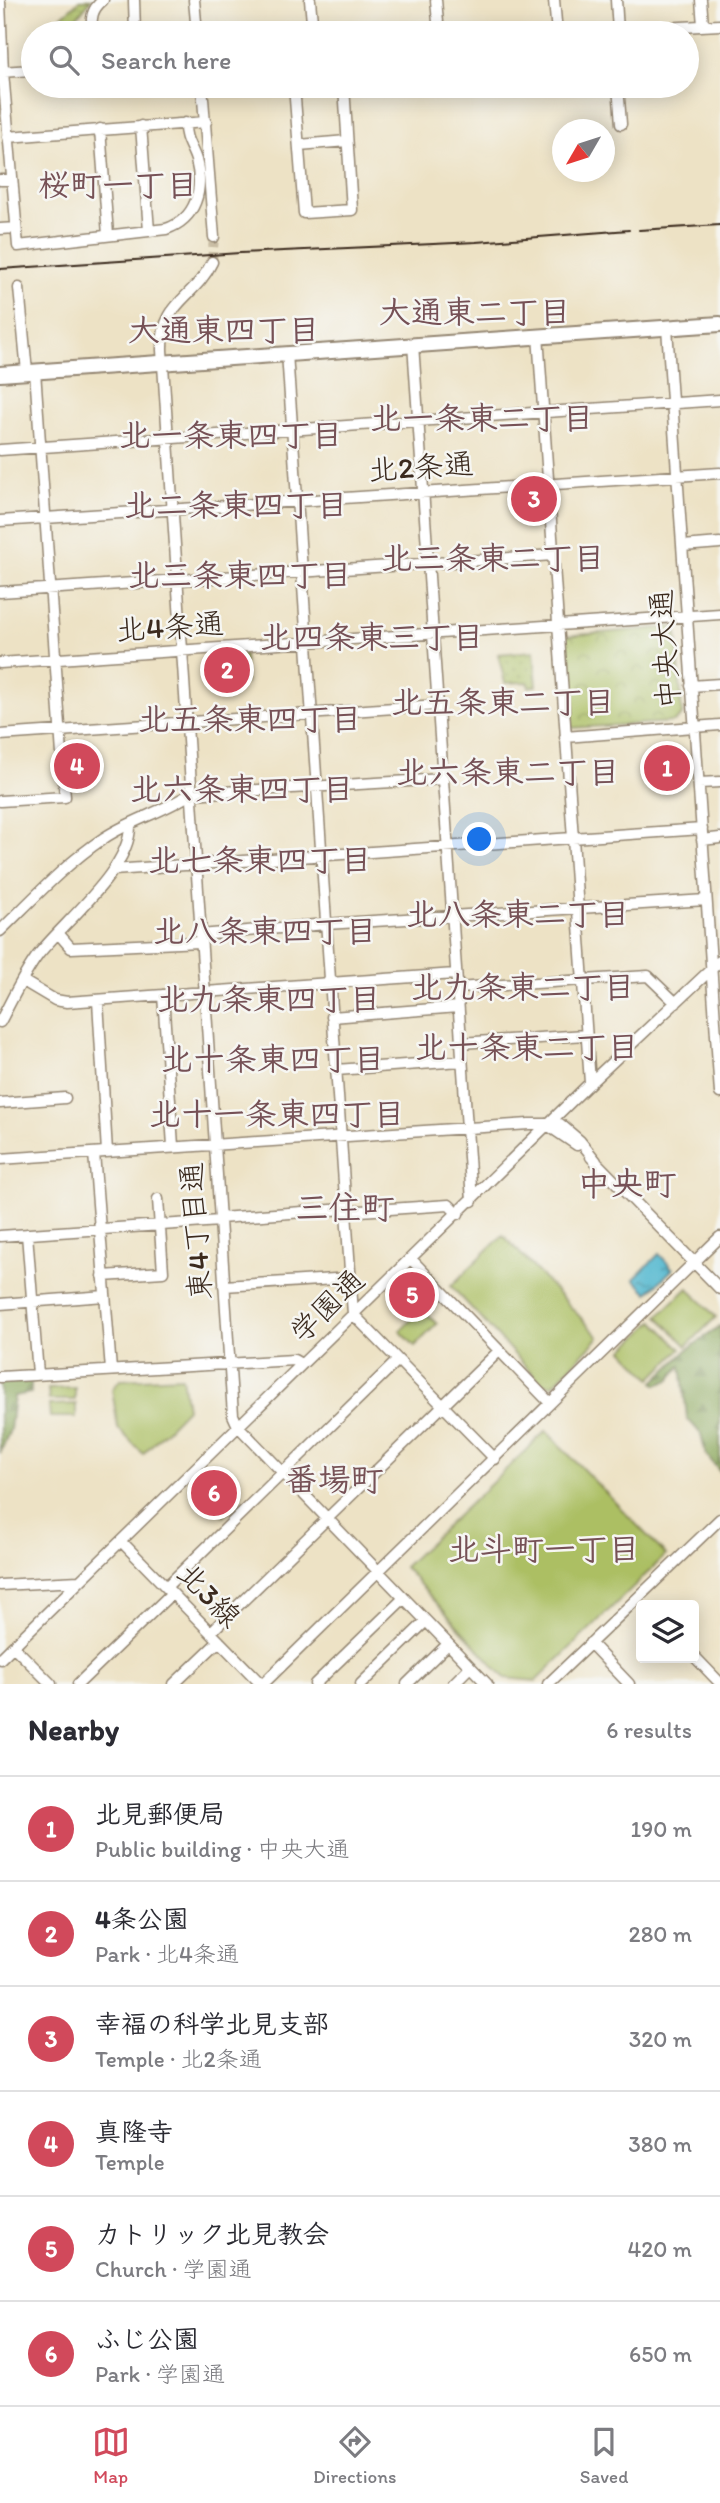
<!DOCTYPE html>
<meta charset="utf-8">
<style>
body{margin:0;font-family:Itim,"Klee One",sans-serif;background:#f7f7f7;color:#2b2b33}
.controls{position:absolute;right:21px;bottom:21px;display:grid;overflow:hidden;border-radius:7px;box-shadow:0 4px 18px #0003}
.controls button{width:63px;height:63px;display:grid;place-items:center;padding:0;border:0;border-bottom:2px solid #e1e1e2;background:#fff;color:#2b2b33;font:35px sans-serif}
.compass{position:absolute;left:552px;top:119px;width:63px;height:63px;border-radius:50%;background:#fff;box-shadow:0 4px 18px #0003;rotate:231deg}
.you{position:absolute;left:480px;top:840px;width:24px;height:24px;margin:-18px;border:5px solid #fff;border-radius:50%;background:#1a73e8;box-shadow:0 0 0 10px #1a73e833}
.badge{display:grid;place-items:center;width:46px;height:46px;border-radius:50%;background:#d1495b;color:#fff;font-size:23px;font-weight:700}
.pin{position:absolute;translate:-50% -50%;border:4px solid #fff;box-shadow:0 2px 7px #0006}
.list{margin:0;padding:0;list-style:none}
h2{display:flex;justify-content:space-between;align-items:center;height:91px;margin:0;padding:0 28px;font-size:30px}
h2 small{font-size:23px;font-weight:400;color:#7c7c81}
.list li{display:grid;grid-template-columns:46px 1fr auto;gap:21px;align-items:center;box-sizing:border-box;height:105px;padding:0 28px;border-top:2px solid #e1e1e2}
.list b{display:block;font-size:26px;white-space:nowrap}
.list p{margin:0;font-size:23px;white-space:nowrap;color:#7c7c81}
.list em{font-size:23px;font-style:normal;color:#7c7c81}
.icon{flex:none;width:38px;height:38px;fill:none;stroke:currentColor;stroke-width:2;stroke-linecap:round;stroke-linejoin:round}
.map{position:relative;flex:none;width:720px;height:1684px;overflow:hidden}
.search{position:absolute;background:#fff;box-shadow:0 4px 18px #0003;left:21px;right:21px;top:21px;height:77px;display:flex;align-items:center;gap:18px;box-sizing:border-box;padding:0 24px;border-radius:38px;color:#7c7c81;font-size:26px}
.sheet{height:721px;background:#fff}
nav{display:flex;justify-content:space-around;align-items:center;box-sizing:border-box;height:98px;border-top:2px solid #e1e1e2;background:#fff;font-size:19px;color:#7c7c81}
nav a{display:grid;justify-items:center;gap:4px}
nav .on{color:#d1495b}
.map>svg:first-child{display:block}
.grass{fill:url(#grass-dots);stroke:#747440;stroke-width:2}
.forest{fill:url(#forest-firs);stroke:#62683c;stroke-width:2}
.park{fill:url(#park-crowns);stroke:#747440;stroke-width:2}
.pitch{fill:#acbf63;stroke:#747440;stroke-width:2}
.water{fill:url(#water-ripples);stroke:#467076;stroke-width:2}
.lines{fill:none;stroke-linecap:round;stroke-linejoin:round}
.minor-tunnel{stroke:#c9bda4;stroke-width:10;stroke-dasharray:10 5;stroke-linecap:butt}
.minor-casing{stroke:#948672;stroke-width:13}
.highway-casing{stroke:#948672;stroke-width:18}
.minor{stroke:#fff;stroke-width:10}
.highway{stroke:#fff;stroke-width:14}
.rail{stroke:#3b2a1e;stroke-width:2}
.labels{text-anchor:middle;stroke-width:5;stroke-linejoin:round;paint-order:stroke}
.street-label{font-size:30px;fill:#3b2a1e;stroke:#f6f6f2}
.neighbourhood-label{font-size:32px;font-weight:bold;fill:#765156;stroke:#f6f6f2}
.quarter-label{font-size:33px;font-weight:bold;fill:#765156;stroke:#f6f6f2}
</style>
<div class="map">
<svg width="720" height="1684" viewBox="0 0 720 1684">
<defs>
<pattern id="grass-dots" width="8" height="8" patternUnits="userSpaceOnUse" patternTransform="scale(1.75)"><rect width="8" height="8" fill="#acbf63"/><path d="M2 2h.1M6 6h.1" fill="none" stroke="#8d9b51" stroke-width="1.8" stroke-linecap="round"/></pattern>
<pattern id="forest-firs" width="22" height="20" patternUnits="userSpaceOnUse" patternTransform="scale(1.75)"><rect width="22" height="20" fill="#89a659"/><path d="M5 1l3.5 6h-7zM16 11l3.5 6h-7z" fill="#718749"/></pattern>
<pattern id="park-crowns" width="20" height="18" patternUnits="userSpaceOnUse" patternTransform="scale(1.75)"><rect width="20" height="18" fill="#acbf63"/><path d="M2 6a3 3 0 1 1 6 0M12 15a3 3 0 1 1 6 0" fill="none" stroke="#8d9b51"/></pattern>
<pattern id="water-ripples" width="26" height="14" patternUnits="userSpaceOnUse" patternTransform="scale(1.75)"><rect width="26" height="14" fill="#51b7cf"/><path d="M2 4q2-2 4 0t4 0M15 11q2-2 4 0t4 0" fill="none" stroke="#4495a7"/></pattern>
</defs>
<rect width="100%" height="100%" fill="#f6f6f2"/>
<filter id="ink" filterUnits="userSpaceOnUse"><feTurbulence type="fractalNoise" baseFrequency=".0143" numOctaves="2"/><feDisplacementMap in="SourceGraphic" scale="14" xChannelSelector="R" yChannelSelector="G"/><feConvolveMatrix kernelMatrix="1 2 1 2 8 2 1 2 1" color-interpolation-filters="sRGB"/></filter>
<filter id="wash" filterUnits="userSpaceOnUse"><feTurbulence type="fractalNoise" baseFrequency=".00686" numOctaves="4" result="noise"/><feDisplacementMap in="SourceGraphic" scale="28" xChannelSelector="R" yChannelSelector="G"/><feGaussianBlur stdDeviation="1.57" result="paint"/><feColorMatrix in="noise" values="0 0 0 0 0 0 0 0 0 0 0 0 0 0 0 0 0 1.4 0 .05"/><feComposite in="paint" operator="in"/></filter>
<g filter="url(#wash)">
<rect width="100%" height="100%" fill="#ede2c5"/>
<path class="grass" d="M534,651L537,686L529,687L528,682L505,683L498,654Z"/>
<path class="forest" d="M720,1326V1472L706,1454L701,1434L687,1418L681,1365L669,1380L657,1385L654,1382L687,1350Z
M31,1380V1393L14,1396L10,1430L0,1453V1382Z"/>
<path class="park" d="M80,0H91L64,33H43Z
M672,627L677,633L682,715L674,722L571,728L565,636Z
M244,654L246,683L211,685L209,657Z
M204,1470L236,1504L224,1516L191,1482Z"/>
<path class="pitch" d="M503,1235L599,1337L553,1385L542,1384L451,1286Z
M688,1288L716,1317L687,1346L658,1316Z
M422,1309L437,1324L415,1346L400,1331Z
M654,1321L681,1349L651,1379L623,1350Z
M182,1377L187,1409L143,1454L118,1428L112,1389L120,1380Z
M75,1388V1400H49L48,1389Z
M76,1404V1417H50L49,1405Z
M546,1431L666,1555L536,1681L505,1678L404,1567Z"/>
<path class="water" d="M659,1254L673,1269L648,1293L634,1279Z"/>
</g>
<g filter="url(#ink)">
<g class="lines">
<path class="minor-tunnel" d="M212,262L214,237"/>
<defs>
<path id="minor" d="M134,0L135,33
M194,0L197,33
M310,0L313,33
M436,0L439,33
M554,0L557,33
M616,0L618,31
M701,0L703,25
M0,2L3,72L18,246L166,229C196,219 204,190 196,160C192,147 184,139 185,123
M92,33C91,18 91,10 103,0
M566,33L720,25
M0,72L33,70
M202,86L214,237
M294,86L304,213L352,210L344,86
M618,86L621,124
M141,126L149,231
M100,129L108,235
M8,137L206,122
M299,145L347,141
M0,180H12
M0,229L16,228
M212,262C195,299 161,301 162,350L233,1415L238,1426L487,1684
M19,288L27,372
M667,328L720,1093
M538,335L590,1083
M413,344L472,1201
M287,353L353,1314L495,1459
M0,450L720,400
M0,521L720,473
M683,546L720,543
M0,592L554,555
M0,663L720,614
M691,686L720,684
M0,735L438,705
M565,737L720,725
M699,783L720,782
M0,801L65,797L35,371
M702,840L720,838
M113,870L702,829
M0,931C33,899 65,864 104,838C131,820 163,812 190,794L443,779
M58,933L71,948L200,942
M200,935L326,924L706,900
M23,981L55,1000L67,1002L455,974
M456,988L648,976L676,1003
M163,995L173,1146
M98,1001L107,1152
M332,1017L458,1007
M0,1022C12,1000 23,975 38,955C65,921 131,869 130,825
M460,1043L586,1035
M336,1070L461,1061
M0,1103L65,1098
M549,1126L577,1145
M94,1153L111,1370
M591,1157L720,1289
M0,1159L529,1124H560L580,1141L596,1161
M345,1212L449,1205L458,1214
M220,1218L345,1209
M27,1234L38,1374
M0,1236L220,1221
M411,1259L550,1403
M103,1276L163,1272L158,1199
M224,1286L351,1278
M0,1304L105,1296
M0,1377L294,1360L301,1364
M121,1541L261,1684
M0,1585L79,1581
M166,1587L398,1360
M211,1632L499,1351
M590,1643L629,1684
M13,1646L51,1684
M694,1656L720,1683
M0,1659L590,1083L720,961
M78,1684L172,1593
M174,1684L219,1641
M263,1684L720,1237
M315,1684L404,1598
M361,1684L426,1621
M407,1684L448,1644
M453,1684L470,1667
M548,1684L720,1519"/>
<path id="highway" d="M0,374L720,324"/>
</defs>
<use href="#minor" class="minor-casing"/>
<use href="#highway" class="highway-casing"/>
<use href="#minor" class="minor"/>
<use href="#highway" class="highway"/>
<path class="rail" d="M639,230L720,225
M0,269L240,253L476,242L629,230"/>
</g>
</g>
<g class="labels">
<g class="street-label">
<text transform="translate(421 467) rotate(-4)" y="10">北2条通</text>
<text transform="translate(170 627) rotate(-4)" y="10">北4条通</text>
<text transform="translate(665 649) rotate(-94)" y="10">中央大通</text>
<text transform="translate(196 1231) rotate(-94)" y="10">東4丁目通</text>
<text transform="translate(327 1306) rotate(-44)" y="10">学園通</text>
<text transform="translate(209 1595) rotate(46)" y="10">北3線</text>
</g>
<g class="neighbourhood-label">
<text x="118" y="196">桜町一丁目</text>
<text x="475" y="323">大通東二丁目</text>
<text x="224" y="341">大通東四丁目</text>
<text x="482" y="429">北一条東二丁目</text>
<text x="231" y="446">北一条東四丁目</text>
<text x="236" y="516">北二条東四丁目</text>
<text x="493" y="569">北三条東二丁目</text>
<text x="240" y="586">北三条東四丁目</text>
<text x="372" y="648">北四条東三丁目</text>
<text x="503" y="713">北五条東二丁目</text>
<text x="250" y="730">北五条東四丁目</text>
<text x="508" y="783">北六条東二丁目</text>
<text x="242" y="800">北六条東四丁目</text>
<text x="260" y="871">北七条東四丁目</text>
<text x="518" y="925">北八条東二丁目</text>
<text x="265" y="942">北八条東四丁目</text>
<text x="523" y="998">北九条東二丁目</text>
<text x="269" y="1010">北九条東四丁目</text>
<text x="527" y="1058">北十条東二丁目</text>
<text x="273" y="1070">北十条東四丁目</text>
<text x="277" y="1125">北十一条東四丁目</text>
<text x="544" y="1560">北斗町一丁目</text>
</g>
<g class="quarter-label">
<text x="627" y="1195">中央町</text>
<text x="345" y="1219">三住町</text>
<text x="334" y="1491">番場町</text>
</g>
</g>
</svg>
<div class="controls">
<button><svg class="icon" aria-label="layers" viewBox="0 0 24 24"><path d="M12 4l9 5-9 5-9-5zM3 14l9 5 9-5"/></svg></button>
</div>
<svg class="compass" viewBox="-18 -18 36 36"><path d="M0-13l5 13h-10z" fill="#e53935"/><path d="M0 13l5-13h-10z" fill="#7c7c81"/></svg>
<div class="you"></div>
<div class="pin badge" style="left:667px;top:768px">1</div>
<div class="pin badge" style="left:227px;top:670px">2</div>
<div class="pin badge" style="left:534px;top:499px">3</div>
<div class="pin badge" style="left:77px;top:766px">4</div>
<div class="pin badge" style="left:412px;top:1295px">5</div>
<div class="pin badge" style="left:214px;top:1493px">6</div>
<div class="search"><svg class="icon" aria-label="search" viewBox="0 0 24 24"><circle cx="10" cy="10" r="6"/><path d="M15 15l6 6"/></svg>Search here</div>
</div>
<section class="sheet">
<h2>Nearby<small>6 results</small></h2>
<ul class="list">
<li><span class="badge">1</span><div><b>北見郵便局</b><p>Public building · 中央大通</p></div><em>190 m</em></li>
<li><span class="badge">2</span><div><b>4条公園</b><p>Park · 北4条通</p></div><em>280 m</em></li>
<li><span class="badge">3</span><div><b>幸福の科学北見支部</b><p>Temple · 北2条通</p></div><em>320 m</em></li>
<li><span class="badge">4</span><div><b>真隆寺</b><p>Temple</p></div><em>380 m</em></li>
<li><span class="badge">5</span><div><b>カトリック北見教会</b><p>Church · 学園通</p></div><em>420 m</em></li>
<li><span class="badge">6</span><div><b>ふじ公園</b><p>Park · 学園通</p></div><em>650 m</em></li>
</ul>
</section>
<nav>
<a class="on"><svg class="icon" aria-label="map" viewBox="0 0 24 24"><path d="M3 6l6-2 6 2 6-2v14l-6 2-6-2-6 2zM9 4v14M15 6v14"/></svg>Map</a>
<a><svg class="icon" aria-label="directions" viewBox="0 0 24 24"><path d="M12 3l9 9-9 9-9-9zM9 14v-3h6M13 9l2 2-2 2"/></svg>Directions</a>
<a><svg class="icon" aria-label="saved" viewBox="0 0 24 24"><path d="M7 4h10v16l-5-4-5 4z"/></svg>Saved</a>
</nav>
